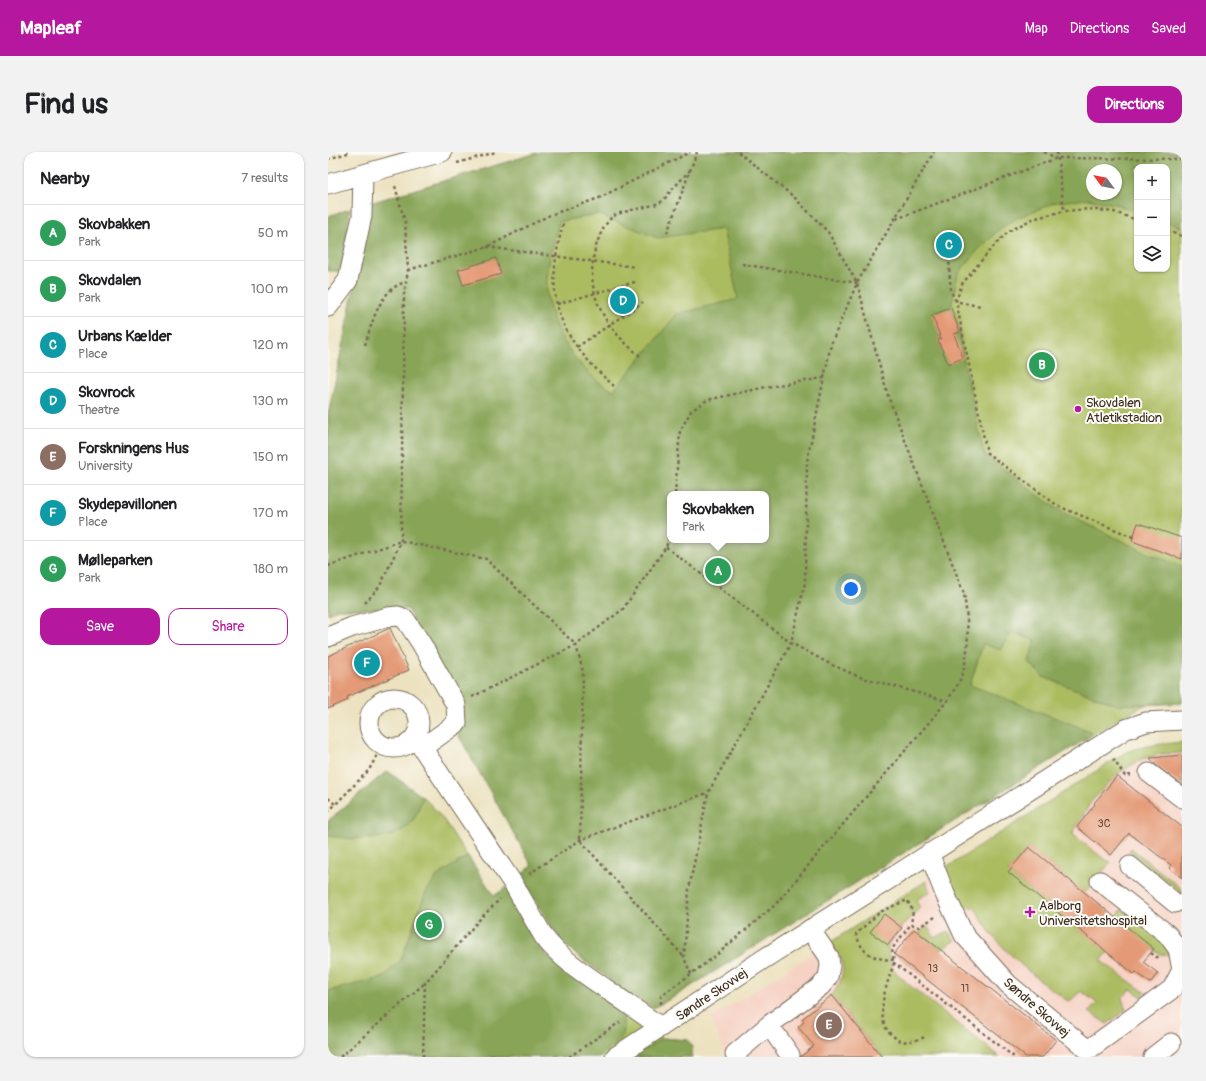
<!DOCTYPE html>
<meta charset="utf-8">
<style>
body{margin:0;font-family:Pangolin,sans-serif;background:#f2f2f2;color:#202124}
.controls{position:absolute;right:12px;top:12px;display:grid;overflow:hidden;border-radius:8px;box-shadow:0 1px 3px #0004}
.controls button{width:36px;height:36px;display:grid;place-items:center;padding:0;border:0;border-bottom:1px solid #e0e0e0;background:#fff;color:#202124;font:20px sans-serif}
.compass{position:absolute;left:758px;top:12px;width:36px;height:36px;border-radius:50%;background:#fff;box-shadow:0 1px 3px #0004;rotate:303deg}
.you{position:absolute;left:523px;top:437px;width:14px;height:14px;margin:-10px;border:3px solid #fff;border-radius:50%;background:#1a73e8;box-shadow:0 0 0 6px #1a73e833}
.badge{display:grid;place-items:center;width:26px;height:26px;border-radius:50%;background:#b5179e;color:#fff;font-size:13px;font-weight:700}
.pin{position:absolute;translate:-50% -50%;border:2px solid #fff;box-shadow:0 1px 4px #0006}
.popup{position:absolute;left:339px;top:339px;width:102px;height:52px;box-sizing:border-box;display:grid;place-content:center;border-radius:8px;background:#fff;filter:drop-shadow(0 1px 3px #0005);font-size:13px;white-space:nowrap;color:#757577}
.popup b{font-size:15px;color:#202124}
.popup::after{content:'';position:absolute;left:50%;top:100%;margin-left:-8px;border:8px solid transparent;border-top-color:#fff}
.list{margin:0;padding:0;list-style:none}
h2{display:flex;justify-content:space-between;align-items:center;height:52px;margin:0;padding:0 16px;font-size:17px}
h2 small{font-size:13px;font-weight:400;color:#757577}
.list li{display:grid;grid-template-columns:26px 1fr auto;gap:12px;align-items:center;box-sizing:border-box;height:56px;padding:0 16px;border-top:1px solid #e0e0e0}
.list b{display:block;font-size:15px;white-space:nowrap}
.list p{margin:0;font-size:13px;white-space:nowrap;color:#757577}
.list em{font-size:13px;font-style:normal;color:#757577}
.actions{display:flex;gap:8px;padding:12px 16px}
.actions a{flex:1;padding:9px 0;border:1px solid #b5179e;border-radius:12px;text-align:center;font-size:14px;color:#b5179e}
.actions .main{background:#b5179e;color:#fff}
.icon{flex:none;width:22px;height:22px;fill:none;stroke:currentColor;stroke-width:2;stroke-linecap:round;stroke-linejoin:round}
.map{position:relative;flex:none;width:854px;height:905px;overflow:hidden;border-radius:12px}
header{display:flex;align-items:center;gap:24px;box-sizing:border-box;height:56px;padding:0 20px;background:#b5179e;color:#fff}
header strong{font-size:19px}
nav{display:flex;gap:22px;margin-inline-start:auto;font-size:14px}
.intro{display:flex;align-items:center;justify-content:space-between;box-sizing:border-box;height:96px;padding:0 24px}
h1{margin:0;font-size:28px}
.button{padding:10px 18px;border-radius:12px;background:#b5179e;color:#fff;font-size:14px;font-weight:700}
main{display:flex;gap:24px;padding:0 24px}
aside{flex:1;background:#fff;border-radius:12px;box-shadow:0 1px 3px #0004}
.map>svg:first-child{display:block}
.built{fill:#f6d2c4}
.green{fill:#abbc60;stroke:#73733f;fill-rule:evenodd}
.forest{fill:#88a456;stroke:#62673a;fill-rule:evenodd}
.building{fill:#e49a76}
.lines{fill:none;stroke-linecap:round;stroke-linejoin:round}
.minor-casing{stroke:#796a57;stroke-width:21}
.path{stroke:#796a57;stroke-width:2.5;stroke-dasharray:3 3;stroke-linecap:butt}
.minor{stroke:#fff;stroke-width:19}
.poi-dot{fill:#b5179e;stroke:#fdfcf7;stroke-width:1.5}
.labels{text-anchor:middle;stroke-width:4;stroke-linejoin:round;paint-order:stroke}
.number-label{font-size:11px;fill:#654634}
.poi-label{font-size:13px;fill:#3b2a1e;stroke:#fdfcf7;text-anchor:start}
.street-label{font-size:13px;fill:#3b2a1e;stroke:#fdfcf7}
</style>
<header>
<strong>Mapleaf</strong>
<nav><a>Map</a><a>Directions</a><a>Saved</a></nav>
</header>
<div class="intro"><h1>Find us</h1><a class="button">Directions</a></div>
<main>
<aside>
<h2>Nearby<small>7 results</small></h2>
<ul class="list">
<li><span class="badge" style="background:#2e9e5b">A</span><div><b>Skovbakken</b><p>Park</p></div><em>50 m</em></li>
<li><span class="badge" style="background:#2e9e5b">B</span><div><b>Skovdalen</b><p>Park</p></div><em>100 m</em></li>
<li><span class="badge" style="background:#0f9aa8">C</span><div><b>Urbans Kælder</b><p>Place</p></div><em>120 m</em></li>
<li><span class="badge" style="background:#0f9aa8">D</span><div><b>Skovrock</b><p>Theatre</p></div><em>130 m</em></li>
<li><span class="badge" style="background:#8d6e63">E</span><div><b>Forskningens Hus</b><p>University</p></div><em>150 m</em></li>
<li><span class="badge" style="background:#0f9aa8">F</span><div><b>Skydepavillonen</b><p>Place</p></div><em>170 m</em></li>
<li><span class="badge" style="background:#2e9e5b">G</span><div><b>Mølleparken</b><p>Park</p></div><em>180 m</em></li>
</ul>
<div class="actions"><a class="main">Save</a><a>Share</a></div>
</aside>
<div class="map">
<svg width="854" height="905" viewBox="0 0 854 905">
<rect width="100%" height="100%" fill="#fdfcf7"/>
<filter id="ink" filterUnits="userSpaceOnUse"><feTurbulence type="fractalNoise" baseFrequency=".025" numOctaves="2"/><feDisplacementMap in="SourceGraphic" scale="8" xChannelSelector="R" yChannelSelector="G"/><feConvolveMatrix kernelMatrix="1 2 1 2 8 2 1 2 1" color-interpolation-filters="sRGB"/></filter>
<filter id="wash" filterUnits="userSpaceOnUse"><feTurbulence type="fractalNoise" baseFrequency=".012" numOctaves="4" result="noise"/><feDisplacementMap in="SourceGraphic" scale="16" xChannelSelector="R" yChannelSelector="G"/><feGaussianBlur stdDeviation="0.9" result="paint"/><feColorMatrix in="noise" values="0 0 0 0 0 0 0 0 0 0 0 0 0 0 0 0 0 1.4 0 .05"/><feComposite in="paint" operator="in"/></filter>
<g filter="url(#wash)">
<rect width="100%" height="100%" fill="#ece2c0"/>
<path class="built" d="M854,590V905H398L383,866L501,791L786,607L811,595Z"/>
<path class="green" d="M212,0H854V551L816,553L767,581L344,846L325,856L252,806L232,788L204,714L131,584L80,457H9L0,462V264L31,111L42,51ZM809,15H839V117H809ZM764,18H788V42H764ZM342,342H438V388H342Z
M854,590V601L833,602L814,607L789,622L763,650L744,682L776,707L783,710L757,741L701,695L680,720L780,800L773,809L818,841L814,845L803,837L794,846L798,858L779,872L761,860L769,851L753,839L741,850C709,827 665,794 648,757L629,752L613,719L798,600C817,593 835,592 854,590Z
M59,619L95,645L103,653L115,667L166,744L179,735L218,803L291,858L334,886L360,888L364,895V905H0V669Z
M803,696L854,737V745L852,740L801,699Z
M598,729L602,740L588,748L592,756L573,775L574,776L560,793C560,801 561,812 566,818C570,824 576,826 580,832L672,905H554L504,843C511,834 517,822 514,810C513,804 505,796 501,791Z
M794,757L841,796L843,803L831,802L787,766Z
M599,774L607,786L620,779L627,788L613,798L591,781Z"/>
<path class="forest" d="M212,0H854V75L839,70V15H809V60L787,52L760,47L728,50L689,66L673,76L650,98L630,122L623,156L632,180L635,206L656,302L730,358L819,401L854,414V551L789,553L715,525L701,510L707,488L683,481L673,498L655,492L642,533L762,579L764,583L344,846L325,856L310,848L252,806L232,788L191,724L204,714L131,584L80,457H9L0,462V264L31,111L42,51ZM764,18H788V42H764ZM270,62L329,86L395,77L410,147L349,162L286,238C276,235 271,229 263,223C237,199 216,161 219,125C221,106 226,88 231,70ZM342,342H438V388H342Z
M22,57L14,119H0V64Z
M59,619L95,645C92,652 90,662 85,668C68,693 26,687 0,684V669Z
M140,704L166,744L179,735L218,803L292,858C302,887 292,891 269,905H0V839L54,826L73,808L97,742L109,724Z
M334,886L360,888L364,895V905H306Z"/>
<g id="blocks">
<path class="building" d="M168,106L173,122L135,133L130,118Z
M623,156L632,180L626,182L635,206L620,212L610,188L613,187L604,163Z
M810,371L854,386V407L804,389Z
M62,476L81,518L19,545L20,548L0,557V504Z
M854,603V633L830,615L822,606Z
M789,624L854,675V726L841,716L843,713L801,681L783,703L749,675L767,652L766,651Z
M701,695L826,797L815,810L830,821L822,831L808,820L806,822L680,720Z
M556,762L574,776L560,793L542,780Z
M586,777L728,888L715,905H698L566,802Z
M504,843L554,905H472L486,894L470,875L476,870L474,867Z"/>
</g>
</g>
<g filter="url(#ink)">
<use href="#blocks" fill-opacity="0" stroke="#796a57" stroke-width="1"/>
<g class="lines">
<defs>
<path id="minor" d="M0,32L114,0
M0,155L20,128L34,64L35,22
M0,485L24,475L60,465L70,464L77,467L93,491L128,553L129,571L94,596
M41 571a25 25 0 1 1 50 0a25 25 0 1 1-50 0Z
M87,585L186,733L216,785C232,806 255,821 277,836C296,849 314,862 333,875
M821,621L854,646
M601,701L617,742L636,783L680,832L760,898L844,837L854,818L850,797L839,782L772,729
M802,714L847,751
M441,873L462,903
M287,905L434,808L798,577L818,570L854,568
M409,905L407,902L441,873L493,834L500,825L502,814L501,805L482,777
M825,905L843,891"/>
</defs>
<use href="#minor" class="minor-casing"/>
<path class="path" d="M716,0L728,6
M729,0L736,59
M0,7L23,0
M129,11L168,0
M568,67L729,6L854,7
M235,72C215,147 229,183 286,234
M839,79L854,84
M339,81L369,0
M621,93C622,104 619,144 629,149C636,152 646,153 654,154
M159,95L307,115
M414,112L529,131
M80,118L159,95L222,63L271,46L362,0
M229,152L307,130
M37,193C44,171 52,136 78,130
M249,195L315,150
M312,204C278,176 256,144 267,98C270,87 275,74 283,66C291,58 323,56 333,50C336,48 339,44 341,41C348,33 355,26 362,18
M347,342L352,279L363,259L379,248L438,235L496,226
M805,385L730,354L659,301L628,149L634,132L663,97L680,80L704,67L736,59L761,57L786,60L809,68
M338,395L463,491L502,512L532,525L619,549
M0,414L73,389L158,407L248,493L255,520L252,688L356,805
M37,451L52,434L73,389L76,142L80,118L77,70L67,34
M144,545L248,493L295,457L338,395L342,383
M785,607L797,624L803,623
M0,646L7,652
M0,660L41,618L54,594
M201,722L252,688L379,641
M607,765L591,775L583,772L564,797L566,811L686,905
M823,801L828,805H832
M566,808C545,807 534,802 528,782L552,760L579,748L585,759L583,772
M566,811C559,832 544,868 565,884C568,886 570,889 573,889C581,891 590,887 598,885
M363,822L356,806L361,737L380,641L463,491L477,431L479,309L503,192L529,131L606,0
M333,852V844L386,805L447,753L619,549C623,542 629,535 632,528C643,501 640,470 636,442L560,244L529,131L500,80L466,45L410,0
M12,905L97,831
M95,905L97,831L151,768L172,747
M241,905L292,870"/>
<use href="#minor" class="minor"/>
</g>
</g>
<g class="poi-dot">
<circle cx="750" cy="257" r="4"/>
<path d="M700 754h4v4h4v4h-4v4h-4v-4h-4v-4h4z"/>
</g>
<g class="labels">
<g class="number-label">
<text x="776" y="675">3C</text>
<text x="605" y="820">13</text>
<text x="637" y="840">11</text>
</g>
<g class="poi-label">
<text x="758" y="255">Skovdalen<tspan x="758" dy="15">Atletikstadion</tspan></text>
<text x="711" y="758">Aalborg<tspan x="711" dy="15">Universitetshospital</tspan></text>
</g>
<g class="street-label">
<text transform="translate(383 842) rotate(-34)" y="5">Søndre Skovvej</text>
<text transform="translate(709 855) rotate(41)" y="5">Søndre Skovvej</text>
</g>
</g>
</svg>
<div class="controls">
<button>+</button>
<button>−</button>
<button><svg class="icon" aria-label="layers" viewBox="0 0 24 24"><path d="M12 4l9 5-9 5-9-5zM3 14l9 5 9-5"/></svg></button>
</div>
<svg class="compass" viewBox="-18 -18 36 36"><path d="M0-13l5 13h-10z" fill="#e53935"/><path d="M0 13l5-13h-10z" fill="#757577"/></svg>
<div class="you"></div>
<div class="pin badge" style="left:390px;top:419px;background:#2e9e5b">A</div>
<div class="popup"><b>Skovbakken</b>Park</div>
<div class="pin badge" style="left:714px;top:213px;background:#2e9e5b">B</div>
<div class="pin badge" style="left:621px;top:93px;background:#0f9aa8">C</div>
<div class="pin badge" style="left:295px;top:149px;background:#0f9aa8">D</div>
<div class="pin badge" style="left:501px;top:873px;background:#8d6e63">E</div>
<div class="pin badge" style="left:39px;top:511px;background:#0f9aa8">F</div>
<div class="pin badge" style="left:101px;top:773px;background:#2e9e5b">G</div>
</div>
</main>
